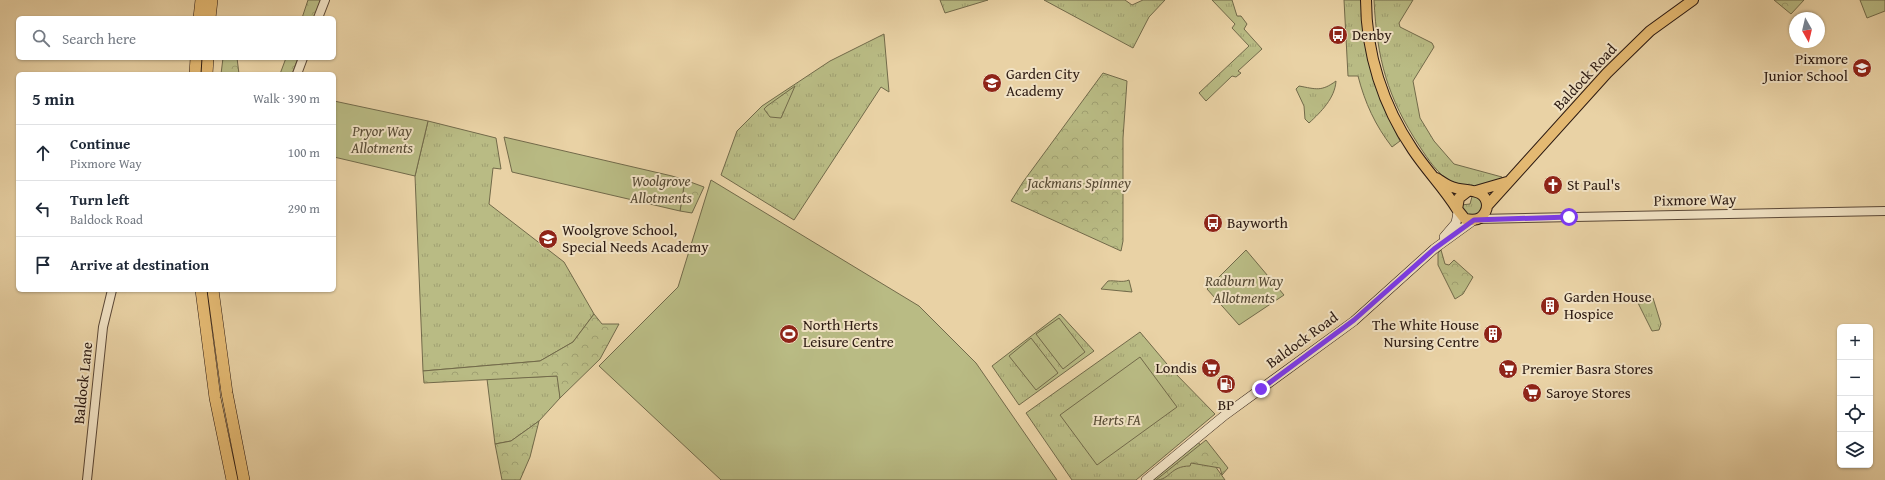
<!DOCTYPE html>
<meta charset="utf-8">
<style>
body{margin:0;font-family:"Gentium Book Plus",serif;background:#f2f2f3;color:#1f2937}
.controls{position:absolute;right:12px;bottom:12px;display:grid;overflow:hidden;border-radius:6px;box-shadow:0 1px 3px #0004}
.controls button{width:36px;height:36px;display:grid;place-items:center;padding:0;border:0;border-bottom:1px solid #e0e1e3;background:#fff;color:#1f2937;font:20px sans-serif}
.compass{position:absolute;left:1789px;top:12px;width:36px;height:36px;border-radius:50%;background:#fff;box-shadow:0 1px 3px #0004;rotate:172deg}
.stop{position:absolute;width:12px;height:12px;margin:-9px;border:3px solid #7c3aed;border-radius:50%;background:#fff}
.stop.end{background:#7c3aed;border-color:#fff;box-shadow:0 1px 4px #0008}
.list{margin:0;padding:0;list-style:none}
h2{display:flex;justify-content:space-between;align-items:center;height:52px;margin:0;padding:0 16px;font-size:17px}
h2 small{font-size:13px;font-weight:400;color:#747a83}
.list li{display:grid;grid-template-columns:26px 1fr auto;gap:12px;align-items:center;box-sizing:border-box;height:56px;padding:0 16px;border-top:1px solid #e0e1e3}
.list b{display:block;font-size:15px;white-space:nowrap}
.list p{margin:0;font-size:13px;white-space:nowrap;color:#747a83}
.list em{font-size:13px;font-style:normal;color:#747a83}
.icon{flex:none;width:22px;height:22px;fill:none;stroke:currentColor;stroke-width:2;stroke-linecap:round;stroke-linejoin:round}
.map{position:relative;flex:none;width:1885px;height:480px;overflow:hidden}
.search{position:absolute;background:#fff;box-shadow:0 1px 3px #0004;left:16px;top:16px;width:320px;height:44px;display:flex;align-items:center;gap:10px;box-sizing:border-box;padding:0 14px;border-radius:6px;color:#747a83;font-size:15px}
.panel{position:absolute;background:#fff;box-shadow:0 1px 3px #0004;left:16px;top:72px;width:320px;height:220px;border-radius:6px}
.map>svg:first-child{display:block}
.grass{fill:url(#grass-tufts);stroke:#726a4a}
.forest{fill:url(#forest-crowns);stroke:#726a4a}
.garden{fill:#b9bb84;stroke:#726a4a}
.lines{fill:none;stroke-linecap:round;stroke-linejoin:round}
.tertiary-casing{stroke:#5a4736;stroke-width:10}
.secondary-casing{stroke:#2b1911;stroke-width:10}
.primary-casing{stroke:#2b1911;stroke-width:12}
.motorway-casing{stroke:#2b1911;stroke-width:12}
.tertiary{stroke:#f1e2c4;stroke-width:8}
.secondary{stroke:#f1e2c4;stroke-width:9}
.primary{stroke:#e4b972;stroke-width:10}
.motorway{stroke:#e4b972;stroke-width:11}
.route{stroke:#7c3aed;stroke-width:5}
.labels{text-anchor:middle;stroke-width:4;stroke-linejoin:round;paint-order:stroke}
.poi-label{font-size:15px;fill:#2b1911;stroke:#f1e2c4;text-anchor:start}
.street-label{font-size:15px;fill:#2b1911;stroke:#f1e2c4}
.park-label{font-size:15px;font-style:italic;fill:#564a34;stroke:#f1e2c4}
</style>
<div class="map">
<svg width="1885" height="480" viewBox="0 0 1885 480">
<defs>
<pattern id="grass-tufts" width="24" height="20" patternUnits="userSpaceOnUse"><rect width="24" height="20" fill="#b9bb84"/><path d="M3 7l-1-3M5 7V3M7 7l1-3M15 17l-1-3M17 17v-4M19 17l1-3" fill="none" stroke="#9fa071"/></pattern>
<pattern id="forest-crowns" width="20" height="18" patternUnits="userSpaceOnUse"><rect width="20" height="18" fill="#b9bb84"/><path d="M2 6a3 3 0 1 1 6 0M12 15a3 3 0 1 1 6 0" fill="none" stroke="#9fa071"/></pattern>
</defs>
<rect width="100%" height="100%" fill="#e9d2a5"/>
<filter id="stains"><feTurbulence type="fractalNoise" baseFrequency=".005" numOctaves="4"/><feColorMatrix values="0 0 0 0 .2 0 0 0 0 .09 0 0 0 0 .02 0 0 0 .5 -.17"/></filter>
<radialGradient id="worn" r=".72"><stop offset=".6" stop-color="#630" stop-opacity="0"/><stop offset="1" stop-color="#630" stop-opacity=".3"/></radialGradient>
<path class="grass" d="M940,0H988L945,13Z
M1044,0H1125L1132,5L1143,0H1165L1149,17L1133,48Z
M1212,0H1232L1237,16H1241L1247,24L1244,29L1262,49L1238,71L1241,73L1236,77L1232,76L1206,101L1199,93L1249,46L1232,28L1235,24Z
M1344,0H1362C1363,56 1375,91 1400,141L1392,147C1375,125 1365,103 1358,76H1348Z
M1374,0H1413L1399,23L1400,27L1432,43L1434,47L1413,81L1420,118L1434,141L1454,164L1502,177L1498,185C1485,187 1464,188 1452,182C1438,175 1428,159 1420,147C1387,97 1377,59 1374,0Z
M884,34L889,92L881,87L794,220L721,175L737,131L762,106L830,61Z
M1336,81C1335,98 1321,112 1309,123L1305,119L1304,106L1296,89L1299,86C1316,89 1321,92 1336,81Z
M428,121L496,138L501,169L493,168L489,204L564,262L594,314L573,342L540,361L423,371L415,176Z
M1473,193L1483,202L1482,211L1476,216L1467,215L1461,205L1470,204Z
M1642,295H1649L1653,298L1661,324L1659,330L1652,331L1638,303V300Z
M1060,314L1094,351L1019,405L992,366Z
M1140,332L1172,370L1215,414L1136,480H1072L1026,413Z
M558,376L560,398L539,421L511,441L495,444L487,379Z
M1196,439L1225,480H1150Z"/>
<path class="forest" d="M308,0H321L314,18H302Z
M1774,0H1804L1791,14Z
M223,58H237L239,74H221Z
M286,58H298L292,74H280Z
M1103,73L1127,81L1123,138V241L1121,251L1011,201L1023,182Z
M795,86L781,118L770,117L764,109L767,106Z
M685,180L704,187L692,213L680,211Z
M1441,250L1445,264L1449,265L1454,260L1473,277L1463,294L1455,299L1438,265V253Z
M1129,280L1132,292L1101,289L1108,281C1115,280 1122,283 1129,280Z
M594,314L602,324H619L600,359L560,398L557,376L424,383L423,371L540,361L573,342Z
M539,421L530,457L520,480H502L495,444L511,441Z
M1206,440L1228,468L1222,475L1220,468L1191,463L1190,466C1170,466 1170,480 1156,480Z"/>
<path class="garden" d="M1860,0H1885V11L1867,18Z
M334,101L428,121L415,176L334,157Z
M504,137L672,176L685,180L680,211L512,172Z
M711,180L919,306L976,363L1057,480H721L599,366L678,287Z
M1246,250L1284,295L1239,325L1207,289Z
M1059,318L1085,352L1063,369L1036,334Z
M1031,338L1058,373L1036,390L1009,356Z
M1140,357L1177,407L1097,465L1060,415Z"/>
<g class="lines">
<defs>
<path id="tertiary" d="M318,18L325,0
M297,74L303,58
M1477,219L1885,211
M87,480L103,327L112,290"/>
<path id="secondary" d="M1444,237L1456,223L1458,212
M1146,480L1225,415L1354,321L1434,249L1474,220"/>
<path id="primary" d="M1366,0C1366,53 1383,106 1413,150C1427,171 1444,188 1457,209
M1436,178C1441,181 1446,185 1452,187C1464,192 1486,187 1487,205C1487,210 1484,215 1480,218C1475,221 1470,220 1465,219L1457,209L1459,198L1468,191
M1476,191L1507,182
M1487,206L1607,73L1650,31L1693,0"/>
<path id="motorway" d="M199,18L201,0
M210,18L212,0
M195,74L196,58
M207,74L208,58
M201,290L215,398L232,480
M213,290L227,393L244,480"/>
</defs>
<use href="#tertiary" class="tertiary-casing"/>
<use href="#secondary" class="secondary-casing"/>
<use href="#primary" class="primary-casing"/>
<use href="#motorway" class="motorway-casing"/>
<use href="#tertiary" class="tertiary"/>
<use href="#secondary" class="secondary"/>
<use href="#primary" class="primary"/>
<use href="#motorway" class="motorway"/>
</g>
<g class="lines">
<path class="route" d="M1261,389L1354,320L1434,249L1474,220L1569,217"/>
</g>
<defs>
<symbol id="bus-disc" viewBox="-11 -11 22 22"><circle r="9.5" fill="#8f2418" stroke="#f1e2c4"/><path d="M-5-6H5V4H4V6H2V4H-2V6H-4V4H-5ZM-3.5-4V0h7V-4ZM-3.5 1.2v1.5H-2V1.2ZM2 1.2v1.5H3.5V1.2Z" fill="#fff"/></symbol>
<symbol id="school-disc" viewBox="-11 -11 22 22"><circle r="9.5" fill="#8f2418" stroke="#f1e2c4"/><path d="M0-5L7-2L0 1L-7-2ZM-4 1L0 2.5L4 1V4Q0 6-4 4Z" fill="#fff"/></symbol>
<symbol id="church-disc" viewBox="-11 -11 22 22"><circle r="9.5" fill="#8f2418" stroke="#f1e2c4"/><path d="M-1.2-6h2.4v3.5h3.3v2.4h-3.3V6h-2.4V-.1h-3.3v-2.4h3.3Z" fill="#fff"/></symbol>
<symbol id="building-disc" viewBox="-11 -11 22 22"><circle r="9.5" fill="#8f2418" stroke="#f1e2c4"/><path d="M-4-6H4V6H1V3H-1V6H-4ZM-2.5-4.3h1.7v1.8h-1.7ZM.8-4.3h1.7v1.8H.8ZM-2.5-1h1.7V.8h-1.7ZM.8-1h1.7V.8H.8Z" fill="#fff"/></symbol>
<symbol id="stadium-disc" viewBox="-11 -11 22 22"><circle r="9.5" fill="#8f2418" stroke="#f1e2c4"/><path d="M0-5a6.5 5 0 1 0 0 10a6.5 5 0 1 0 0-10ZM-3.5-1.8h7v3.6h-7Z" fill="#fff"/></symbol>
<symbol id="supermarket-disc" viewBox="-11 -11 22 22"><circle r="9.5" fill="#8f2418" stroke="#f1e2c4"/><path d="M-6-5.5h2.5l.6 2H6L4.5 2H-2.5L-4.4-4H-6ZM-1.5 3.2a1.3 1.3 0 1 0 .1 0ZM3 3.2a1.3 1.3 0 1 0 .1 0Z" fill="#fff"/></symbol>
<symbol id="fuel-disc" viewBox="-11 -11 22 22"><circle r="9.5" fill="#8f2418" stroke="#f1e2c4"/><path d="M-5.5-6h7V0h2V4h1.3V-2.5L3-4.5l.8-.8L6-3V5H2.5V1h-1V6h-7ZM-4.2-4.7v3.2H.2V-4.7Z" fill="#fff"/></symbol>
</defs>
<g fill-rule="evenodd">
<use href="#bus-disc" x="1327" y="24" width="22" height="22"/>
<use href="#school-disc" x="1851" y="57" width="22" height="22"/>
<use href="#school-disc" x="981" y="72" width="22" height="22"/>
<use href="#church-disc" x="1542" y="174" width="22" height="22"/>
<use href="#bus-disc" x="1202" y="212" width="22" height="22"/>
<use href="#school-disc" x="537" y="228" width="22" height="22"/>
<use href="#building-disc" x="1539" y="295" width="22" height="22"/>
<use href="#stadium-disc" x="778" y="323" width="22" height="22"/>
<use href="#building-disc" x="1482" y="323" width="22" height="22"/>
<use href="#supermarket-disc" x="1200" y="357" width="22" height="22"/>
<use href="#supermarket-disc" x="1497" y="358" width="22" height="22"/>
<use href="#fuel-disc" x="1215" y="373" width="22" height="22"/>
<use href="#supermarket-disc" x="1521" y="382" width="22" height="22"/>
</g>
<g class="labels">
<g class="poi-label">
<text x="1352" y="40">Denby</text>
<text x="1848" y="64" text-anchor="end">Pixmore<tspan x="1848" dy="17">Junior School</tspan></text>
<text x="1006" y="79">Garden City<tspan x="1006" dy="17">Academy</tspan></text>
<text x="1567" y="190">St Paul's</text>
<text x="1227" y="228">Bayworth</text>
<text x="562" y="235">Woolgrove School,<tspan x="562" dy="17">Special Needs Academy</tspan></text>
<text x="1564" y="302">Garden House<tspan x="1564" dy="17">Hospice</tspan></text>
<text x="803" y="330">North Herts<tspan x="803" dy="17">Leisure Centre</tspan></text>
<text x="1479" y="330" text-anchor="end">The White House<tspan x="1479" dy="17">Nursing Centre</tspan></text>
<text x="1197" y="373" text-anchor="end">Londis</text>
<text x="1522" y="374">Premier Basra Stores</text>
<text x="1546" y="398">Saroye Stores</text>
<text x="1226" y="410" text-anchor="middle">BP</text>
</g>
<g class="street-label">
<text transform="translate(1585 77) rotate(-47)" y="5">Baldock Road</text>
<text transform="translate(1695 200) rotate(-1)" y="5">Pixmore Way</text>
<text transform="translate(1302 340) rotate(-36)" y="5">Baldock Road</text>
<text transform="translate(83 383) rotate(-84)" y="5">Baldock Lane</text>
</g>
<g class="park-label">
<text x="382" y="136">Pryor Way<tspan x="382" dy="17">Allotments</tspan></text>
<text x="661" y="186">Woolgrove<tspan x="661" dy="17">Allotments</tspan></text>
<text x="1079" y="188">Jackmans Spinney</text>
<text x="1244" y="286">Radburn Way<tspan x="1244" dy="17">Allotments</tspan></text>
<text x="1117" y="425">Herts FA</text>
</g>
</g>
<rect width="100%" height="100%" filter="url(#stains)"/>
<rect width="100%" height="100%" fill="url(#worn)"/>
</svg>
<div class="controls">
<button>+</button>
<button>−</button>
<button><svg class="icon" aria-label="locate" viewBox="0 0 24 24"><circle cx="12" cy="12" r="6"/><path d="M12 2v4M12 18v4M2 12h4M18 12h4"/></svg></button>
<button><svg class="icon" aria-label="layers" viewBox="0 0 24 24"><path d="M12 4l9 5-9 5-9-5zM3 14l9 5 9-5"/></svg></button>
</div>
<svg class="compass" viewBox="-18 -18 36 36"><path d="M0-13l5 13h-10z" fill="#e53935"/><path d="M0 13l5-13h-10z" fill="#747a83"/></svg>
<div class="stop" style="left:1569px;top:217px"></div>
<div class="stop end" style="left:1261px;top:389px"></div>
<div class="search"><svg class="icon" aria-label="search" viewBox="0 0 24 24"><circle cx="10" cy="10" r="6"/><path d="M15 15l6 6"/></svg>Search here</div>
<section class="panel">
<h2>5 min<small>Walk · 390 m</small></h2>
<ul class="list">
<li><svg class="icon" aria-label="ahead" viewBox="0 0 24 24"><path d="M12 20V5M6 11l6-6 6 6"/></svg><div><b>Continue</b><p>Pixmore Way</p></div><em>100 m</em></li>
<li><svg class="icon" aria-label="left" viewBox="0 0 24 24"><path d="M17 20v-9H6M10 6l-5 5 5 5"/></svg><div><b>Turn left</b><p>Baldock Road</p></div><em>290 m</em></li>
<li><svg class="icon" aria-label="arrive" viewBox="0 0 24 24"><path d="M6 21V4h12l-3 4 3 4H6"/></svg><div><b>Arrive at destination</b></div></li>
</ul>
</section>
</div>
